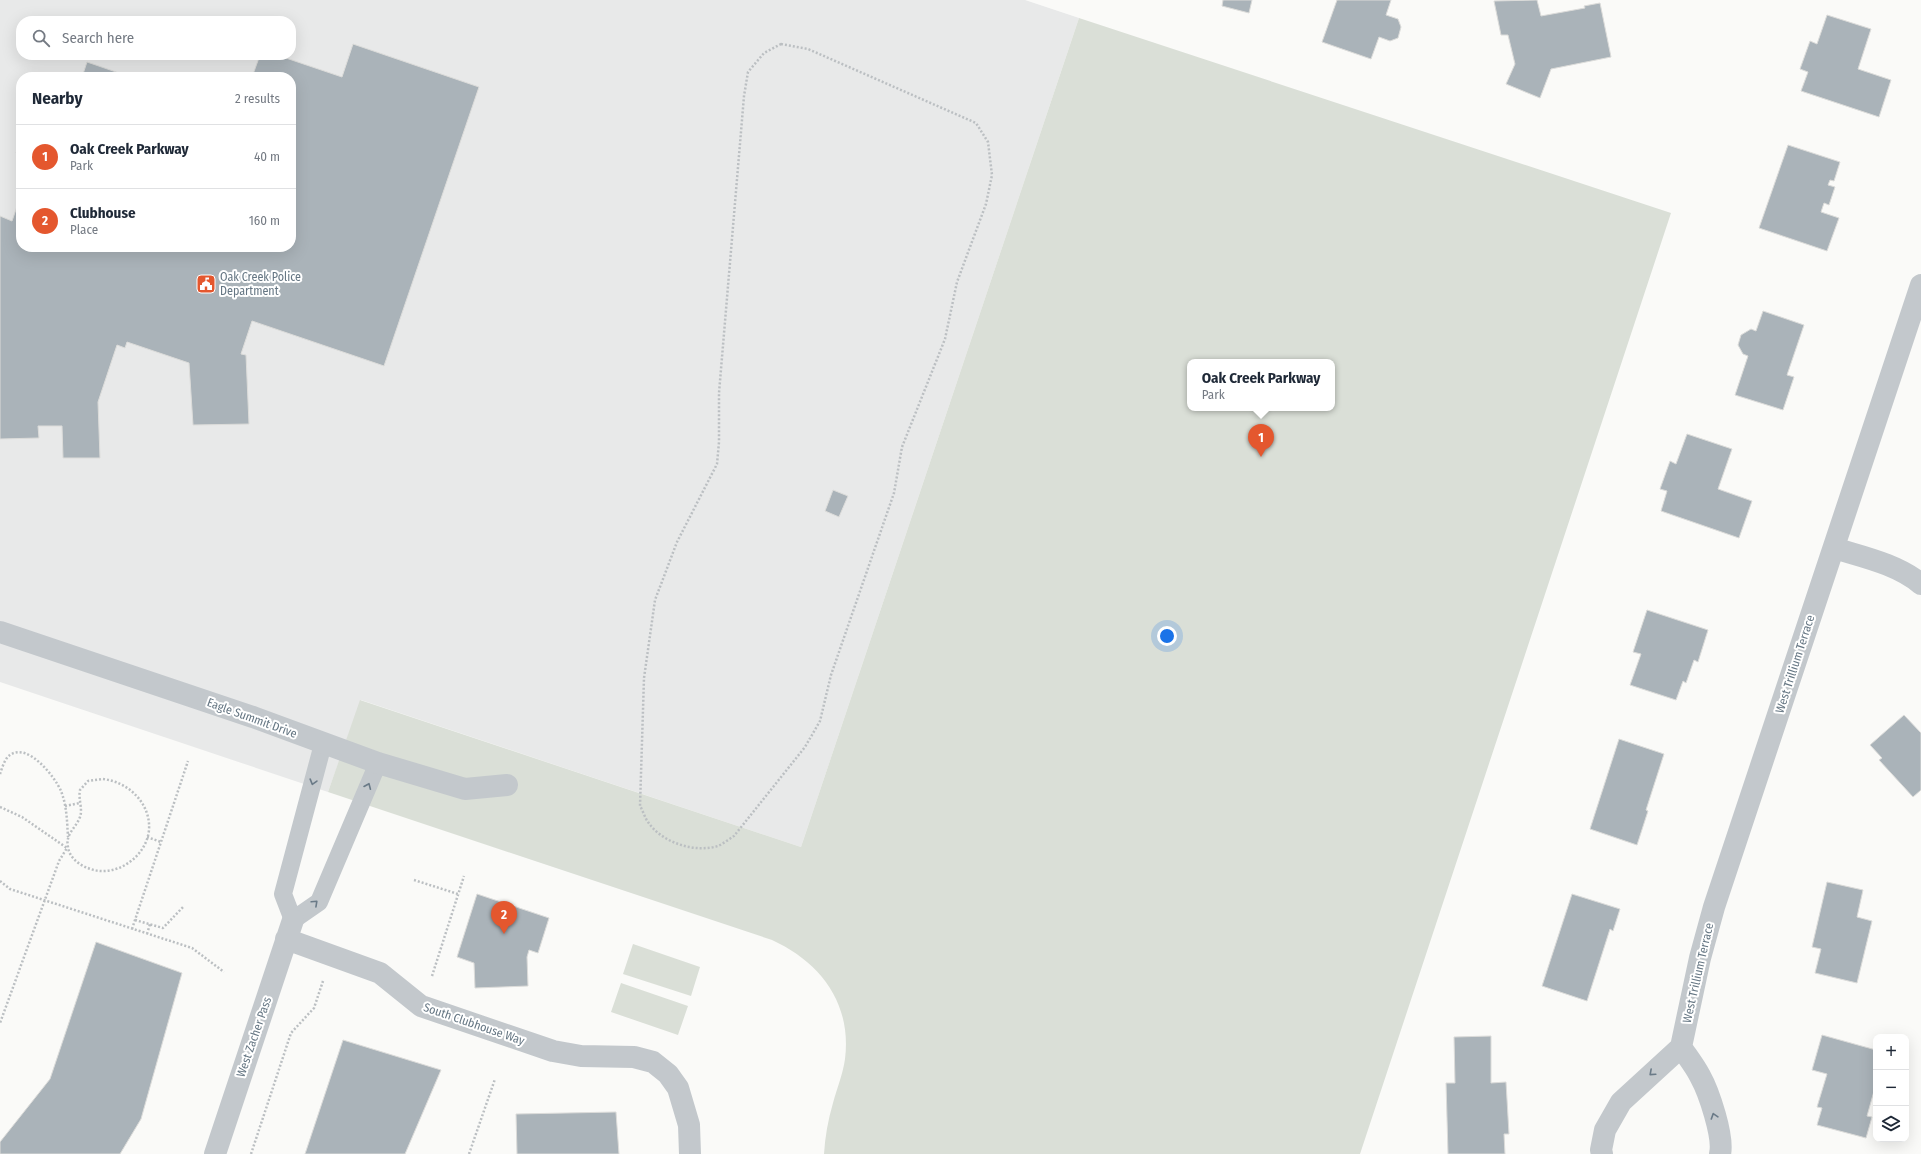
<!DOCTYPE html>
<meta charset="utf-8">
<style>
body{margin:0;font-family:"Fira Sans Condensed",sans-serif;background:#f2f2f3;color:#1f2937}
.controls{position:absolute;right:12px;bottom:12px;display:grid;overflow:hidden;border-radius:8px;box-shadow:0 4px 16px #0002}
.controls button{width:36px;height:36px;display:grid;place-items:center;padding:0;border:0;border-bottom:1px solid #e0e1e3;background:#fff;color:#1f2937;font:20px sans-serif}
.you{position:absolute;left:1167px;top:636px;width:14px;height:14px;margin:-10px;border:3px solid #fff;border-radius:50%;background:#1a73e8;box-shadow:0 0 0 6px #1a73e833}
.badge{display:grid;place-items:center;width:26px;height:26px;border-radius:50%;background:#e4572e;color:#fff;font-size:13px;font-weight:700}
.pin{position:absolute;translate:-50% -33px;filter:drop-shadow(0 1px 2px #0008)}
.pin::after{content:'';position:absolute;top:21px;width:14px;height:12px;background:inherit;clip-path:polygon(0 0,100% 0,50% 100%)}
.popup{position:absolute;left:1187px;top:359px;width:148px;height:52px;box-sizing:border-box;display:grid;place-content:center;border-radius:8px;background:#fff;filter:drop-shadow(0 1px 3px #0005);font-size:13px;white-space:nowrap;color:#747a83}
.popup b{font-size:15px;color:#1f2937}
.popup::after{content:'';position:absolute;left:50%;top:100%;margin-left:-8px;border:8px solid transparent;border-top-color:#fff}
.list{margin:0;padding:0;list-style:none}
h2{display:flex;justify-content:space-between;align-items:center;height:52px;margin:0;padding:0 16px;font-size:17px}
h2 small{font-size:13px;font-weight:400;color:#747a83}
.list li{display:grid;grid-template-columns:26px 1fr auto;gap:12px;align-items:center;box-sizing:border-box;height:64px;padding:0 16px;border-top:1px solid #e0e1e3}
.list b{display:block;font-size:15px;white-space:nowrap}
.list p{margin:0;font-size:13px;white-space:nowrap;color:#747a83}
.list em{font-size:13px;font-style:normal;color:#747a83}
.icon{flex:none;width:22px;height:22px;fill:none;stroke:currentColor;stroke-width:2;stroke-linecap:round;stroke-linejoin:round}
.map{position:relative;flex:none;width:1921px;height:1154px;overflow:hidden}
.search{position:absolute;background:#fff;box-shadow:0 4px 16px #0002;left:16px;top:16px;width:280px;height:44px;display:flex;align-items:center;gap:10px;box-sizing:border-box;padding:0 14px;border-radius:16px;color:#747a83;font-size:15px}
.panel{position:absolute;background:#fff;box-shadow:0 4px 16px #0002;left:16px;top:72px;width:280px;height:180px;border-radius:16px}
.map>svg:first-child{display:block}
.built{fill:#e8e9e9;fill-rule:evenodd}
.green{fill:#dadfd7;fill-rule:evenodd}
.building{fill:#aab3b9;stroke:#dcdcda}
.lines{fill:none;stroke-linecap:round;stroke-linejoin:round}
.path{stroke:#bbbfc2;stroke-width:2.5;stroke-dasharray:2 2;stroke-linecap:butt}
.service{stroke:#c3c8cc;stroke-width:18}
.minor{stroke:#c3c8cc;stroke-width:22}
.oneway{stroke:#6a7a87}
.labels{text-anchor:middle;stroke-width:4;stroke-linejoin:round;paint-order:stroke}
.poi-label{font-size:12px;fill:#657683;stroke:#fff;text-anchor:start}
.street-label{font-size:12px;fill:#657683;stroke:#fff}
</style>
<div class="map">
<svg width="1921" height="1154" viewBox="0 0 1921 1154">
<rect width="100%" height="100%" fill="#fafaf8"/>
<path class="built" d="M0,0H1025L1079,18L801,847L361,700L328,792L0,682ZM21,21H291V55H21ZM21,77H291V247H21Z"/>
<path class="green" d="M1079,18L1671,213L1360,1154H824C825,1137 828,1120 833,1103C837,1088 843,1074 845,1059C852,1003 820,962 772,940L328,792L360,700L801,847ZM1190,362H1332V408H1190Z
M633,944L700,967L691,996L623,974Z
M621,983L688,1006L678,1035L611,1012Z"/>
<path class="building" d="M1223,0H1252L1249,13L1222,6Z
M1337,0H1391L1386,15L1398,19L1401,27L1398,38L1390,41L1379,37L1371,59L1322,42Z
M1537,0L1541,16L1585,8L1584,6L1600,3L1611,57L1551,69L1540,98L1506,84L1515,64L1508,35H1501L1494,1Z
M1827,15L1871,29L1858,69L1891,80L1879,117L1801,91L1808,72L1800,69L1810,41L1817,44Z
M353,44L479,87L384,366L252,321L241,354L246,355L249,424L193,425L189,363L127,342L125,348L117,345L98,402L100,458H63L62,426H38L39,438L0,439V216L12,221L21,195V247H291V77H252L260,55H277L342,77Z
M87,62L122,74L120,77H82Z
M21,138V155L16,153Z
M1788,145L1840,162L1834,181L1830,180L1828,185L1835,187L1829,205L1824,203L1821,212L1839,218L1827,251L1759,228Z
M1763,311L1804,325L1787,375L1794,377L1783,410L1735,395L1748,356L1743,354L1738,345L1741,335L1751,329L1756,331Z
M1687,434L1732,449L1718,489L1752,501L1739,538L1661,511L1667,491L1660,489L1670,461L1676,464Z
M833,490L848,496L839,517L825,511Z
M1647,610L1708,630L1698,662L1694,660L1686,683L1683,681L1676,700L1630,685L1641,654L1633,652Z
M1904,715L1921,733V790L1913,797L1879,760L1882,758L1870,745Z
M1619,739L1664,754L1646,810L1648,811L1637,845L1590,829Z
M1827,882L1863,890L1857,917L1872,921L1857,983L1815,973L1821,949L1812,947Z
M477,894L549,918L538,953L529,950L527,957L528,986L475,988L474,963L457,957Z
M1572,894L1620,909L1613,931L1610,929L1587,1001L1542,986Z
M96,942L182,973L141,1119L120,1154H0V1142L50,1079Z
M1822,1035L1876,1050V1084L1867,1116L1872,1117L1866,1138L1817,1125L1822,1108L1817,1107L1827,1074L1812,1070Z
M1491,1036V1083L1506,1082L1509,1134H1504L1505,1154H1448L1446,1083H1455L1454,1037Z
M343,1040L441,1070L405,1154H305Z
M616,1112L619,1154H517L516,1114Z"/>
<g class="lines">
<path class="path" d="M781,44L808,49L976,123L988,142L992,175L986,204L957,282L945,339L902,447L894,493L831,675L820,721L805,747L734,836C729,839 723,844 718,846C695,853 662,843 648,822C645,818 643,811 640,806L644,678L655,600L677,542L717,464L719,442V393L744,96L748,72L764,53Z
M0,774C2,768 5,758 10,755C28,742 55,777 61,791C67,806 67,822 68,837
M103,779C129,782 151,804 149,830C146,859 113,879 88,868C79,865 69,857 68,847C65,834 76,828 80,817C83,809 78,799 80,790L88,781Z
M65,806L80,803
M0,807L22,817L67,848L59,861L0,1023
M147,837L161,842
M414,880L458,894
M0,881L10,889L192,948L224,972
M135,920L163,928L184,906
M132,929L188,761
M147,934L150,924
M432,976L464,876
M251,1154L291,1033L314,1008L323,981
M469,1154L495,1079"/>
<path class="service" d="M323,744L283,894L293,920L319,902L378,763"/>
<path class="minor" d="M1834,548C1863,557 1897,564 1921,584
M0,632L253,717L378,763L465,789L507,785
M286,939L380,973L421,1006L553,1051L581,1056L634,1057L653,1062L668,1074L678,1088L689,1125L690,1154
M1681,1047C1687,1056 1695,1066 1700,1076C1709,1092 1724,1137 1720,1154
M215,1154L293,920
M1602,1154L1601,1150L1605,1130L1621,1102L1681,1047L1700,958L1714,907L1921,285"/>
</g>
<defs><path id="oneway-chevron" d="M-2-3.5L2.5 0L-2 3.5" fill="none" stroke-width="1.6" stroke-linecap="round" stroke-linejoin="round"/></defs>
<g class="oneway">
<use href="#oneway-chevron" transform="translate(313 782) rotate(106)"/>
<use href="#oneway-chevron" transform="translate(368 786) rotate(-67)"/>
<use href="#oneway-chevron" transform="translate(315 903) rotate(-43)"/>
<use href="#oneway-chevron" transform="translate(1652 1073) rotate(138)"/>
<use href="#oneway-chevron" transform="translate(1714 1116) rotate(-108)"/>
</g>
<defs>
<symbol id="civic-square" viewBox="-11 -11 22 22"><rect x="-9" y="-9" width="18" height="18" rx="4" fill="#e4572e" stroke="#fff"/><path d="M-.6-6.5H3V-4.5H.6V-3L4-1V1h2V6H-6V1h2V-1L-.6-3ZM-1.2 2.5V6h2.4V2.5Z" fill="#fff"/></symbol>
</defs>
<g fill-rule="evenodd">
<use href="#civic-square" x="195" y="273" width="22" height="22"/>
</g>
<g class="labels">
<g class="poi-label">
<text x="220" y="281">Oak Creek Police<tspan x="220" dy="14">Department</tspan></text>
</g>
<g class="street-label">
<text transform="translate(1795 664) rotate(-72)" y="4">West Trillium Terrace</text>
<text transform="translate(252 718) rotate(20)" y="4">Eagle Summit Drive</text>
<text transform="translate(1698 973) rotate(-77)" y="4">West Trillium Terrace</text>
<text transform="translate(474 1024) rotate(19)" y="4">South Clubhouse Way</text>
<text transform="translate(254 1037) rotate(-71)" y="4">West Zacher Pass</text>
</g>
</g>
</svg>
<div class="controls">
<button>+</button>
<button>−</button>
<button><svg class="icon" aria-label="layers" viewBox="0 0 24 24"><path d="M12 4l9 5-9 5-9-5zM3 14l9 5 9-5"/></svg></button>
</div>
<div class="you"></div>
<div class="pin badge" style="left:1261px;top:457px">1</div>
<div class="popup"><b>Oak Creek Parkway</b>Park</div>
<div class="pin badge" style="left:504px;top:934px">2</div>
<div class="search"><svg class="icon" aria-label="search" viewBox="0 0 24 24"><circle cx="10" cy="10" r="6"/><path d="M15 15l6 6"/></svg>Search here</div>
<section class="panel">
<h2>Nearby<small>2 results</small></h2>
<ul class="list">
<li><span class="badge">1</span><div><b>Oak Creek Parkway</b><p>Park</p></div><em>40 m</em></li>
<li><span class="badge">2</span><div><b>Clubhouse</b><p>Place</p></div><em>160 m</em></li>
</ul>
</section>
</div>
